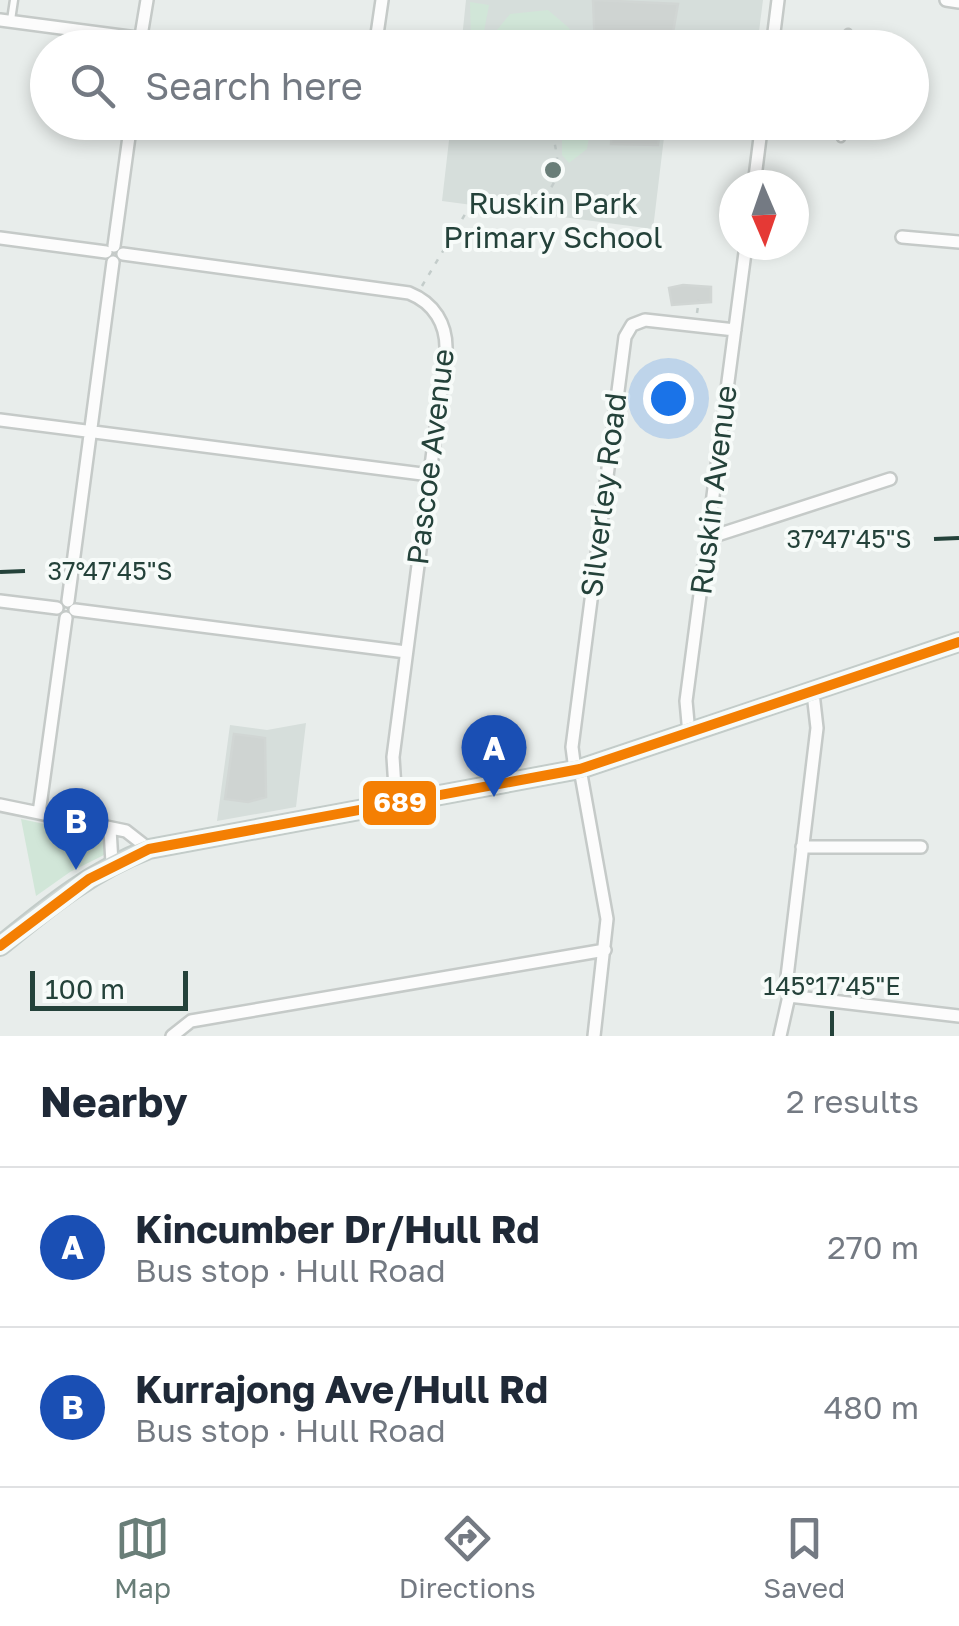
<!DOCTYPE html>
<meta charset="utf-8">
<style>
body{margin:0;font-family:"Golos Text",sans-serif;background:#f6f6f7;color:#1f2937}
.compass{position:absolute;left:719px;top:170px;width:90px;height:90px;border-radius:50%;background:#fff;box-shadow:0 5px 15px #0003;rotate:178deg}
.scale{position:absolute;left:30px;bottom:25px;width:158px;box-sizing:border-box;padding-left:10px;border:5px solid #24423a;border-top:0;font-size:28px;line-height:35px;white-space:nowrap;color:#24423a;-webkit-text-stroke:8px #f7fbf9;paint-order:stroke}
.you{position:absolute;left:668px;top:398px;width:35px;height:35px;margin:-25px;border:8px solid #fff;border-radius:50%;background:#1a73e8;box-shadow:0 0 0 15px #1a73e833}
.badge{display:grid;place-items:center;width:65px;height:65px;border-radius:50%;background:#697e78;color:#fff;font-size:32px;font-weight:700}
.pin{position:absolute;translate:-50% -82px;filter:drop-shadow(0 2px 5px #0008)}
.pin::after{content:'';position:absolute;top:52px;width:35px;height:30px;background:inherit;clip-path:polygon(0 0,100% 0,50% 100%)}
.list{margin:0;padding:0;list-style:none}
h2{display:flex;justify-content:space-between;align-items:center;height:130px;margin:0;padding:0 40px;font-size:42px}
h2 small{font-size:32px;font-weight:400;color:#747a83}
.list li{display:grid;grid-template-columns:65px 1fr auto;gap:30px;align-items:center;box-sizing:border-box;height:160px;padding:0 40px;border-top:2px solid #e0e1e3}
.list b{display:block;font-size:38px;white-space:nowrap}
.list p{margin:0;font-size:32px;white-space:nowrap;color:#747a83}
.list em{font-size:32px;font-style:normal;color:#747a83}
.icon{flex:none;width:55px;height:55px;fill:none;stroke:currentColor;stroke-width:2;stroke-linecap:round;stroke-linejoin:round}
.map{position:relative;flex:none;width:959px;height:1036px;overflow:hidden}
.search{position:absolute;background:#fff;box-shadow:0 5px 15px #0003;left:30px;right:30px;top:30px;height:110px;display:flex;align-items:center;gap:25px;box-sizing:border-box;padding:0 35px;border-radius:55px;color:#747a83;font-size:38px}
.sheet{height:450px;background:#fff}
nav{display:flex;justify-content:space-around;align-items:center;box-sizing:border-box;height:140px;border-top:2px solid #e0e1e3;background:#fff;font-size:28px;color:#747a83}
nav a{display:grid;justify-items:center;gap:5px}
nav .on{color:#697e78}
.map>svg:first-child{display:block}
.built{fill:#d6dedb}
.green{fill:#d1e6d8}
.building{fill:#cfd4d2;stroke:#d1d6d4;stroke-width:2.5}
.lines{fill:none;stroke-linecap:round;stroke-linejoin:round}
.service-casing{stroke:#c5cac8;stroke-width:11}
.minor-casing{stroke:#c5cac8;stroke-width:16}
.primary-casing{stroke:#c3ccc9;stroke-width:22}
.path{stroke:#c3ccca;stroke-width:2.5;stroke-dasharray:5 8;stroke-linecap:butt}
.service{stroke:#fcfcfc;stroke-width:6}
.minor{stroke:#fcfcfc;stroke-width:11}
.primary{stroke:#cfd7d5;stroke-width:18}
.bus-1-casing{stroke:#f7fbf9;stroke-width:18}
.bus-1{stroke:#f47f03;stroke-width:10}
.ticks{fill:none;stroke:#24423a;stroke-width:4}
.poi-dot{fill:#697e78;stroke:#f7fbf9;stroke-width:4}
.labels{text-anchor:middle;stroke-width:8;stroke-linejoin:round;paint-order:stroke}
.poi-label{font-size:30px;fill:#24423a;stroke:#f7fbf9}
.street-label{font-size:30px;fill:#24423a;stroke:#f7fbf9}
.ticks-label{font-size:25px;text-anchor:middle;fill:#24423a;stroke:#f7fbf9;stroke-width:8;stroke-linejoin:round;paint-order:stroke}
.line-badge{stroke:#f7fbf9;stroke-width:4}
.badge-label{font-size:28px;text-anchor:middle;font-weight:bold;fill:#fff}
</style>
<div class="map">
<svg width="959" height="1036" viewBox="0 0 959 1036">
<rect width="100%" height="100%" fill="#e8edeb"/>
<path class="built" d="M466,0H763L757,47L461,48Z
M451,123H748L746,139L665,129L653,229L442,201Z
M306,723L296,807L217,821L230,725L267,730Z"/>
<path class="green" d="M470,2L489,5L481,47H466L471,40Z
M548,10L569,28L576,47H493L492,36L510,14Z
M570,124L590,130L587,149L569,163L562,155V132L567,133Z
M21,819L105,837L106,854L70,872L36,896Z"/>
<path class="building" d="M593,0L678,4L672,38L705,42V48H595Z
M612,127L660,130L658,145L611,144Z
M683,285L711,287V302L672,305L669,288Z
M234,734L265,738L266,797L248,802L225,799Z"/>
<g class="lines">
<defs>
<path id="service" d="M11,20L14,0
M845,48L848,33
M833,122L841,138"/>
<path id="minor" d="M946,0L959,2
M0,20L137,38
M139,48L147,0
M375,48L382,0
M772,48L778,0
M754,185L762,122
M902,237L959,242
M0,238L106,252
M114,246L131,122
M123,254L409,293C434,303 447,324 446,351L393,757L396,804
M0,420L430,475
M708,538L890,479
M0,601L57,608
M68,601L113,262
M75,610L406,652
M689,734L686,701L746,245
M580,769L607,919L594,1036
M575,770L572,747L625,337L632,325L645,320L735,330
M0,805L126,831L149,849
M39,813L66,618
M110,829L112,863
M802,847H921
M789,996L959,1016
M172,1036L191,1021L605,950
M780,1036L789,996L787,977L817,728L813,693"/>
<path id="primary" d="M0,946C48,907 91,871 149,849L580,769L959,642"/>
</defs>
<use href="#service" class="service-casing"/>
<use href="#minor" class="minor-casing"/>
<use href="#primary" class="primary-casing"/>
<path class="path" d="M422,286L473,201C526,206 572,206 553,137L564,122
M697,313L699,300"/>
<use href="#service" class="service"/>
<use href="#minor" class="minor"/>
<use href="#primary" class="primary"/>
<defs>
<path id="bus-1" d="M0,946L89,879L149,849L580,769L959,642"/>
</defs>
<use href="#bus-1" class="bus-1-casing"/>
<use href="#bus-1" class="bus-1"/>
</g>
<path class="ticks" d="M934,539L959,538M0,572L25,571M832,1011V1036"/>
<circle class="poi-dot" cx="553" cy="170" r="10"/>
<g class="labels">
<g class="poi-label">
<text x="553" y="214">Ruskin Park<tspan x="553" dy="34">Primary School</tspan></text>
</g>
<g class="street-label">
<text transform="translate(431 457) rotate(-83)" y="10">Pascoe Avenue</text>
<text transform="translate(714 490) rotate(-83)" y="10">Ruskin Avenue</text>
<text transform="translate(604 495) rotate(-83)" y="10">Silverley Road</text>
</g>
</g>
<g class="ticks-label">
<text x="849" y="548">37°47'45"S</text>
<text x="110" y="580">37°47'45"S</text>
<text x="832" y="995">145°17'45"E</text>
</g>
<rect class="line-badge" x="361" y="779" width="77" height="48" rx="10" fill="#f47f03"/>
<g class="badge-label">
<text x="400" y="812">689</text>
</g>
</svg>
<svg class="compass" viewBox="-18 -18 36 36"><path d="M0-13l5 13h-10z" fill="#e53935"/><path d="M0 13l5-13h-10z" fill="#747a83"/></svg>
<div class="scale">100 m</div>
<div class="you"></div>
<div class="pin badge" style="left:494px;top:797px;background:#1a4fb4">A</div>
<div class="pin badge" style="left:76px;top:870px;background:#1a4fb4">B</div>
<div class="search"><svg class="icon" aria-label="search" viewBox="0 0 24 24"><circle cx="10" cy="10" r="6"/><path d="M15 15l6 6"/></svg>Search here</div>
</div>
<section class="sheet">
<h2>Nearby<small>2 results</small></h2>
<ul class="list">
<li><span class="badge" style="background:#1a4fb4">A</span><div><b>Kincumber Dr/Hull Rd</b><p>Bus stop · Hull Road</p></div><em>270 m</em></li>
<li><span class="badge" style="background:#1a4fb4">B</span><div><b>Kurrajong Ave/Hull Rd</b><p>Bus stop · Hull Road</p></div><em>480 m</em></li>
</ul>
</section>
<nav>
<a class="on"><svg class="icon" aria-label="map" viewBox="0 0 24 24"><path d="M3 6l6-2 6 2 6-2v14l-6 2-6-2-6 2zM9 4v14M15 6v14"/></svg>Map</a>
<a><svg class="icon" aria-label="directions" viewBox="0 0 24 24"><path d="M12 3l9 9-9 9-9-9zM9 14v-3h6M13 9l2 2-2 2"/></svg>Directions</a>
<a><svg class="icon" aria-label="saved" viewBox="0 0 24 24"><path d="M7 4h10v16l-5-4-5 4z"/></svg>Saved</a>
</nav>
